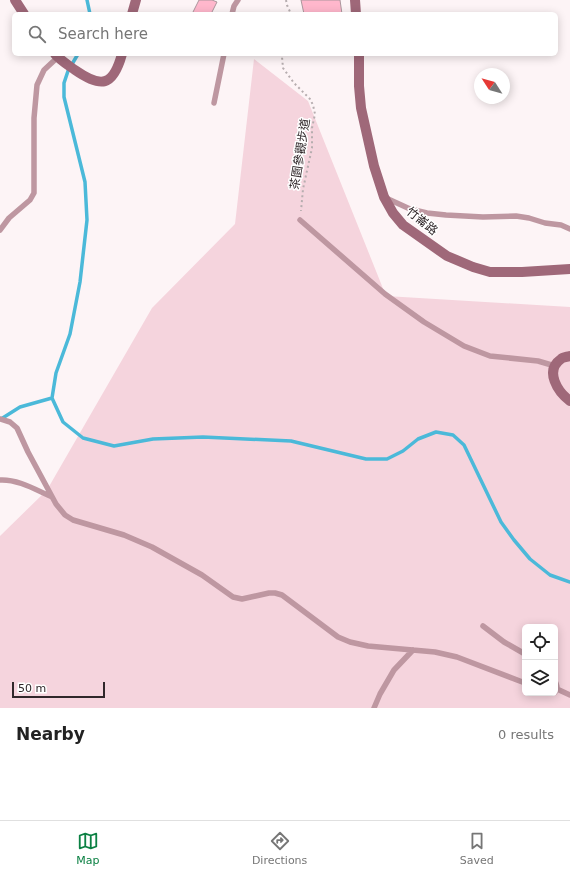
<!DOCTYPE html>
<meta charset="utf-8">
<style>
body{margin:0;font-family:"DejaVu Sans","Noto Sans TC",sans-serif;background:#f6f6f6;color:#222}
.controls{position:absolute;right:12px;bottom:12px;display:grid;overflow:hidden;border-radius:6px;box-shadow:0 2px 10px #0003}
.controls button{width:36px;height:36px;display:grid;place-items:center;padding:0;border:0;border-bottom:1px solid #e0e0e0;background:#fff;color:#222;font:20px sans-serif}
.compass{position:absolute;left:474px;top:68px;width:36px;height:36px;border-radius:50%;background:#fff;box-shadow:0 2px 10px #0003;rotate:306deg}
.scale{position:absolute;left:12px;bottom:10px;width:93px;box-sizing:border-box;padding-left:4px;border:2px solid #30272a;border-top:0;font-size:11px;line-height:14px;white-space:nowrap;color:#30272a;-webkit-text-stroke:3px #fff;paint-order:stroke}
.list{margin:0;padding:0;list-style:none}
h2{display:flex;justify-content:space-between;align-items:center;height:52px;margin:0;padding:0 16px;font-size:17px}
h2 small{font-size:13px;font-weight:400;color:#767676}
.icon{flex:none;width:22px;height:22px;fill:none;stroke:currentColor;stroke-width:2;stroke-linecap:round;stroke-linejoin:round}
.map{position:relative;flex:none;width:570px;height:708px;overflow:hidden}
.search{position:absolute;background:#fff;box-shadow:0 2px 10px #0003;left:12px;right:12px;top:12px;height:44px;display:flex;align-items:center;gap:10px;box-sizing:border-box;padding:0 14px;border-radius:6px;color:#767676;font-size:15px}
.sheet{height:112px;background:#fff}
nav{display:flex;justify-content:space-around;align-items:center;box-sizing:border-box;height:56px;border-top:1px solid #e0e0e0;background:#fff;font-size:11px;color:#767676}
nav a{display:grid;justify-items:center;gap:2px}
nav .on{color:#0b8043}
.map>svg:first-child{display:block}
.green{fill:#f5d4dd;fill-rule:evenodd}
.lines{fill:none;stroke-linecap:round;stroke-linejoin:round}
.stream{stroke:#4bb9d9;stroke-width:3.5}
.building{fill:#ffb7cc;stroke:#ac969c}
.path{stroke:#b6adaf;stroke-width:2;stroke-dasharray:2 3;stroke-linecap:butt}
.lane{stroke:#be97a1;stroke-width:5.5}
.secondary{stroke:#9f6879;stroke-width:10}
.labels{text-anchor:middle;stroke-width:3;stroke-linejoin:round;paint-order:stroke}
.street-label{font-size:12px;fill:#30272a;stroke:#fff}
</style>
<div class="map">
<svg width="570" height="708" viewBox="0 0 570 708">
<rect width="100%" height="100%" fill="#fdf4f6"/>
<path class="green" d="M254,59L308,101L386,296L570,307V708H0V536L47,490L152,308L235,224ZM525,627H555V693H525Z"/>
<g class="lines">
<path class="stream" d="M87,0L90,14
M78,54L68,71L64,83V97L85,182L87,220L80,282L70,334L56,373L52,398L63,422L83,438L114,446L153,439L203,437L291,441L366,459H387L403,451L418,439L436,432L453,435L464,445L501,522L514,540L530,559L550,575L570,582
M1,419L20,407L52,398"/>
</g>
<path class="building" d="M199,0H212L217,2L211,14H192Z
M301,0H340L342,14H304Z"/>
<g class="lines">
<path class="path" d="M286,0L287,5L291,14
M279,54L282,57L283,68L294,83L310,99L313,105L315,114L312,128V148L303,189L301,211"/>
<path class="lane" d="M232,14L234,6L238,0
M214,103L224,54
M386,198L410,209L427,213L446,215L483,217L516,216L529,218L545,223L561,225L570,229
M300,220L385,294L424,322L464,346L490,356L538,361L555,366
M0,230L9,218L30,200L34,193V118L37,85L44,70L58,57
M0,419L10,422L17,428L28,452L56,504L65,515L73,520L124,535L152,547L202,575L233,597L242,599L269,593H275L282,595L338,637L350,642L368,646L435,652L457,657L525,683
M0,480C18,479 36,490 52,497
M483,626L504,642L525,654
M555,681C557,685 558,688 555,692
M557,689L570,695
M374,708L380,694L394,670L413,650"/>
<path class="secondary" d="M15,0L24,14
M355,0L356,14
M132,14L136,0
M55,54C60,60 68,65 75,70C101,88 113,87 122,54
M359,54V86L361,108L374,166L384,197L393,213L403,225L447,256L473,267L490,272H522L570,269
M570,356C567,357 563,357 561,359C544,371 558,392 570,401"/>
</g>
<g class="labels">
<g class="street-label">
<text transform="translate(300 154) rotate(-81)" y="4">茶園參觀步道</text>
<text transform="translate(422 221) rotate(39)" y="4">竹崙路</text>
</g>
</g>
</svg>
<div class="controls">
<button><svg class="icon" aria-label="locate" viewBox="0 0 24 24"><circle cx="12" cy="12" r="6"/><path d="M12 2v4M12 18v4M2 12h4M18 12h4"/></svg></button>
<button><svg class="icon" aria-label="layers" viewBox="0 0 24 24"><path d="M12 4l9 5-9 5-9-5zM3 14l9 5 9-5"/></svg></button>
</div>
<svg class="compass" viewBox="-18 -18 36 36"><path d="M0-13l5 13h-10z" fill="#e53935"/><path d="M0 13l5-13h-10z" fill="#767676"/></svg>
<div class="scale">50 m</div>
<div class="search"><svg class="icon" aria-label="search" viewBox="0 0 24 24"><circle cx="10" cy="10" r="6"/><path d="M15 15l6 6"/></svg>Search here</div>
</div>
<section class="sheet">
<h2>Nearby<small>0 results</small></h2>
<ul class="list">
</ul>
</section>
<nav>
<a class="on"><svg class="icon" aria-label="map" viewBox="0 0 24 24"><path d="M3 6l6-2 6 2 6-2v14l-6 2-6-2-6 2zM9 4v14M15 6v14"/></svg>Map</a>
<a><svg class="icon" aria-label="directions" viewBox="0 0 24 24"><path d="M12 3l9 9-9 9-9-9zM9 14v-3h6M13 9l2 2-2 2"/></svg>Directions</a>
<a><svg class="icon" aria-label="saved" viewBox="0 0 24 24"><path d="M7 4h10v16l-5-4-5 4z"/></svg>Saved</a>
</nav>
